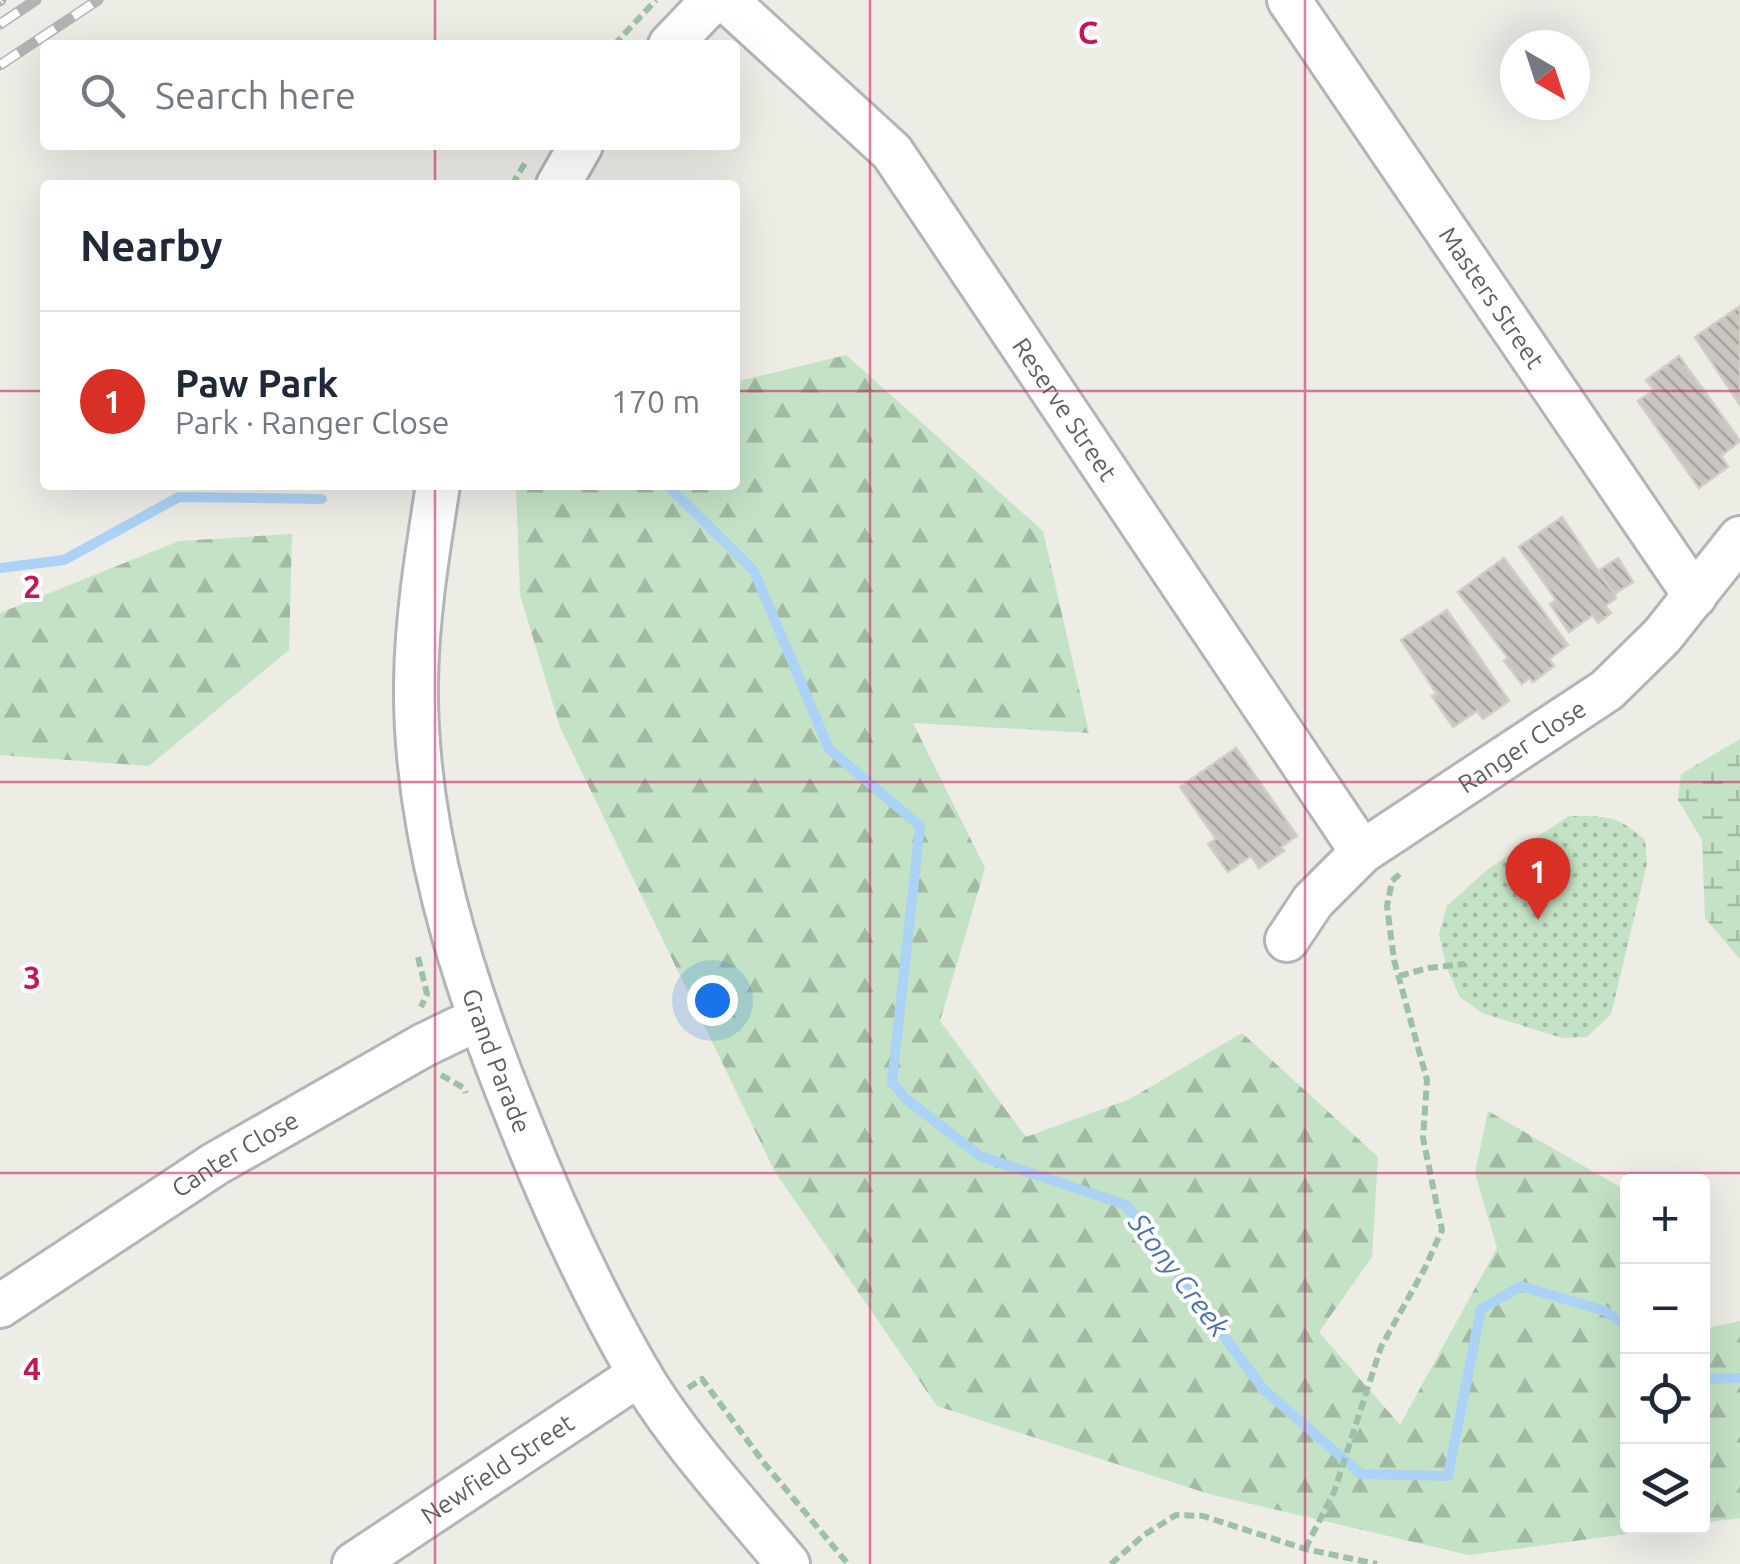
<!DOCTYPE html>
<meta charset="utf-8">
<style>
body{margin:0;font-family:Ubuntu,sans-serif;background:#f2f2f3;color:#1f2937}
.controls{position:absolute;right:30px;bottom:30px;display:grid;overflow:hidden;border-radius:10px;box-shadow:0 10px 40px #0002}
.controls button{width:90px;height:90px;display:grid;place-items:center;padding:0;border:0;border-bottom:2px solid #e0e1e3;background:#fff;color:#1f2937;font:50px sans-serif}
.compass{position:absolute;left:1500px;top:30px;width:90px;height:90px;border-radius:50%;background:#fff;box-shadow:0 10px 40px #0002;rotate:141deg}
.you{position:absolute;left:712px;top:1000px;width:35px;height:35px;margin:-25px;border:8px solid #fff;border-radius:50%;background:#1a73e8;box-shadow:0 0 0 15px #1a73e833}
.badge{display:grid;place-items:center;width:65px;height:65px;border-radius:50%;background:#d93025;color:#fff;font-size:32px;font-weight:700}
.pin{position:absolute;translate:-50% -82px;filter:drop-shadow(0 2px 5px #0008)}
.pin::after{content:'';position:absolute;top:52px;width:35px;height:30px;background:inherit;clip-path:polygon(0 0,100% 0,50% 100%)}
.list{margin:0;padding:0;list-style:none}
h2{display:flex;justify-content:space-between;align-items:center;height:130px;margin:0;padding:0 40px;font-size:42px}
h2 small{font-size:32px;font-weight:400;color:#747a83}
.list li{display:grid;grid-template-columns:65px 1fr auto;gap:30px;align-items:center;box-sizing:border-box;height:180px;padding:0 40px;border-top:2px solid #e0e1e3}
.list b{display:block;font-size:38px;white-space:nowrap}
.list p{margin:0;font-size:32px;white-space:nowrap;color:#747a83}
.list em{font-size:32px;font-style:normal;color:#747a83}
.icon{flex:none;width:55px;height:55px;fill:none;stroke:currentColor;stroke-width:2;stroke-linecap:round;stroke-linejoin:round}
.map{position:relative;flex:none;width:1740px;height:1564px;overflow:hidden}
.search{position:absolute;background:#fff;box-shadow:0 10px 40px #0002;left:40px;top:40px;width:700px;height:110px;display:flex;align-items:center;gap:25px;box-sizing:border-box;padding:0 35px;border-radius:10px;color:#747a83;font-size:38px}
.panel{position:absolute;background:#fff;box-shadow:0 10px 40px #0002;left:40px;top:180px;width:700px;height:310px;border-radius:10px}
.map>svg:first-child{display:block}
.forest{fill:url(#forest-firs)}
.wetland{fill:url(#wetland-marsh)}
.park{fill:url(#park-dots)}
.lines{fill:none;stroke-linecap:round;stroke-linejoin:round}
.stream{stroke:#acd2f6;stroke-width:10}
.building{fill:url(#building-back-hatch);stroke:#d1cec4;stroke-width:2.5}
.minor-casing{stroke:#b2b4b8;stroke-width:48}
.path{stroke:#9cc0a8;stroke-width:6;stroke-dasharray:10 5;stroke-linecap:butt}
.minor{stroke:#fff;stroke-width:42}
.rail-casing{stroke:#b3b3b4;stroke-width:11}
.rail{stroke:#fff;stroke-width:8;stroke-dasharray:22;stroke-linecap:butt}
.grid{fill:none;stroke:#c2185b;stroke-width:2.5;stroke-opacity:0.55}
.labels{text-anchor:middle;stroke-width:8;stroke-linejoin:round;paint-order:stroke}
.street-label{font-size:25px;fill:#5d5f64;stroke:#fff}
.water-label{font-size:28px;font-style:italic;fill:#4b73a6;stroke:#fff}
.grid-label{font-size:32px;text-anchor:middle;font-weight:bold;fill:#c2185b;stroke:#fff;stroke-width:8;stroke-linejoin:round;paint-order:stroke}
</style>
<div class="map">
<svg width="1740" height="1564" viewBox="0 0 1740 1564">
<defs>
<pattern id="forest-firs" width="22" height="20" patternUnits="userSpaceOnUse" patternTransform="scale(2.5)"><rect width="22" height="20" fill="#c4e2c5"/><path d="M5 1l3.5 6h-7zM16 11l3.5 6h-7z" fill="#a2baa4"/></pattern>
<pattern id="wetland-marsh" width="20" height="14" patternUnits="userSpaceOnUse" patternTransform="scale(2.5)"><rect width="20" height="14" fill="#c4e2c5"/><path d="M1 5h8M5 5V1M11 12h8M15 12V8" fill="none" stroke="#a2baa4"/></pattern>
<pattern id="park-dots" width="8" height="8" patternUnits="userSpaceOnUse" patternTransform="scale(2.5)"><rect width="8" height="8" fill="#c4e2c5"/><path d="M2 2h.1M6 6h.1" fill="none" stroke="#a2baa4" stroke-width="1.8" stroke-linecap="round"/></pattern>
<pattern id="building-back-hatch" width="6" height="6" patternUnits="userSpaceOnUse" patternTransform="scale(2.5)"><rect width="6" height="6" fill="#c9c6c2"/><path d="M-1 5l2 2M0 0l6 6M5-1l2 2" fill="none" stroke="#a6a4a1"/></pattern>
</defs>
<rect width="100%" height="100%" fill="#edece5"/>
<path class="forest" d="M846,355L1043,531L1089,733L913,723L985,868L940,1021L1026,1137L1130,1099L1242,1033L1378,1157L1372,1257L1319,1332L1400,1425L1497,1248L1475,1173L1488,1111L1627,1191L1628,1526L1679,1527L1469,1555L1209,1494L937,1406L775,1172L560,727L520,595L516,485H735V382Z
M292,534L289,650L149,766L0,755V613L179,541Z
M1740,1321V1518L1703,1523V1329Z"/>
<path class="wetland" d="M1740,739V959L1705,918L1702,840L1678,800L1681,774Z"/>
<path class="park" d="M1569,816C1605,816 1618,815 1645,840L1647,864L1611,1014L1587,1037L1562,1038L1482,1013L1460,997L1446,966L1439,934L1447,906L1488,869Z"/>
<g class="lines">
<path class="stream" d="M667,485L754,571L829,749L920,826L892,1082L906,1099L980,1156L1126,1205L1264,1390L1361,1474L1448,1476L1481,1309L1521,1286L1605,1311L1628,1327
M0,568L64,560L179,497L322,499
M1702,1379L1740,1378"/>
</g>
<path class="building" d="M1740,306V405L1695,337Z
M1679,356L1740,441L1721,456L1728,467L1699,488L1638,401L1654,390L1646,380Z
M1562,517L1598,571L1618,558L1633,582L1614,594L1616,598L1605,606L1611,613L1598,623L1593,615L1569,632L1550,604L1556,600L1519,547Z
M1504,558L1568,645L1549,659L1554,666L1533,682L1529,678L1522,684L1504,661L1508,658L1458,592Z
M1618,558L1633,582L1614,594L1598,571Z
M1447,610L1509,701L1483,719L1477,711L1453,727L1432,696L1437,694L1401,640Z
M1236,748L1297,836L1281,847L1284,851L1259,868L1251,856L1228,872L1208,844L1216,839L1180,787Z"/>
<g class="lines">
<defs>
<g id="minor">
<path id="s1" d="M726,0L892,152L1362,852"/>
<path id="s2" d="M1289,0L1695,596"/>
<path d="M670,45L713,0"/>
<path d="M558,185L581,145"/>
<path id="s3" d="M438,485C428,549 417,615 416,681C414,829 461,977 516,1113C551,1202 591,1290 639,1373C678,1439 739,1505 788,1564"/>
<path id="s4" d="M1287,940L1313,901L1362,852L1607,690L1662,636L1740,538"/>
<path id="s5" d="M0,1306L215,1164L424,1045L478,1019"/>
<path id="s6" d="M354,1564L640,1374"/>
</g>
</defs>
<use href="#minor" class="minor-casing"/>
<path class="path" d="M614,45L656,0
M512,185L525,163
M418,957L427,994L421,1007
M1399,976L1428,968L1465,964
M441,1075L464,1088L466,1093
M688,1388L702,1379L764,1463L848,1564
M1305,1549L1334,1492L1381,1347L1425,1268L1442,1230L1423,1138L1427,1080L1394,960L1387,906L1392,881L1400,874
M1111,1564L1144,1535L1176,1515L1203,1516L1305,1549L1377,1564"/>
<use href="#minor" class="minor"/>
<defs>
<path id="rail" d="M0,1L1,0
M0,24L36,0
M0,65L98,0"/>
</defs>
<use href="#rail" class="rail-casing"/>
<use href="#rail" class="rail"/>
</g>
<path class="grid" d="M435,0V45M870,0V1564M1305,0V1564M435,145V185M0,391H45M735,391H1740M435,485V1564M0,782H1740M0,1173H1740"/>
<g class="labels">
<g class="street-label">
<text dy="9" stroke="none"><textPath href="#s2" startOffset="360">Masters Street</textPath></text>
<text dy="9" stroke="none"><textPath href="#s1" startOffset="535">Reserve Street</textPath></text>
<text dy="9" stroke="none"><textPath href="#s4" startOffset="308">Ranger Close</textPath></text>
<text dy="9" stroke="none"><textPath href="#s3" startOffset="588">Grand Parade</textPath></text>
<text dy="9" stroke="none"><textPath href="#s5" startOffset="280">Canter Close</textPath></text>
<text dy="9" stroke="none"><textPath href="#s6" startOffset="172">Newfield Street</textPath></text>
</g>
<g class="water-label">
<text transform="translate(1179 1275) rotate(53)" y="10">Stony Creek</text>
</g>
</g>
<g class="grid-label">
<text x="1088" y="44">C</text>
<text x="32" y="598">2</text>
<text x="32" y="989">3</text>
<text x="32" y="1380">4</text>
</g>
</svg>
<div class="controls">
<button>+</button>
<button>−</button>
<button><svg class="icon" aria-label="locate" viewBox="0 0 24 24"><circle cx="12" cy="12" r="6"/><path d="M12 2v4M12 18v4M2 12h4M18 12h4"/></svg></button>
<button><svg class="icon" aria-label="layers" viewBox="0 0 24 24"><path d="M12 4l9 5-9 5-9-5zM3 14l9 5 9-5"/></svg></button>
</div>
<svg class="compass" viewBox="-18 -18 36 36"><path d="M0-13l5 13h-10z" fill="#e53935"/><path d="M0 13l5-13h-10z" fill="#747a83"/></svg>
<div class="you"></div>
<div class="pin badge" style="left:1538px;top:920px">1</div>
<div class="search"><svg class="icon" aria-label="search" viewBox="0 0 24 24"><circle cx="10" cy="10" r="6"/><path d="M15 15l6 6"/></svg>Search here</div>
<section class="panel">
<h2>Nearby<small></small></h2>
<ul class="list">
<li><span class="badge">1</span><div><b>Paw Park</b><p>Park · Ranger Close</p></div><em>170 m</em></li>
</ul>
</section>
</div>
